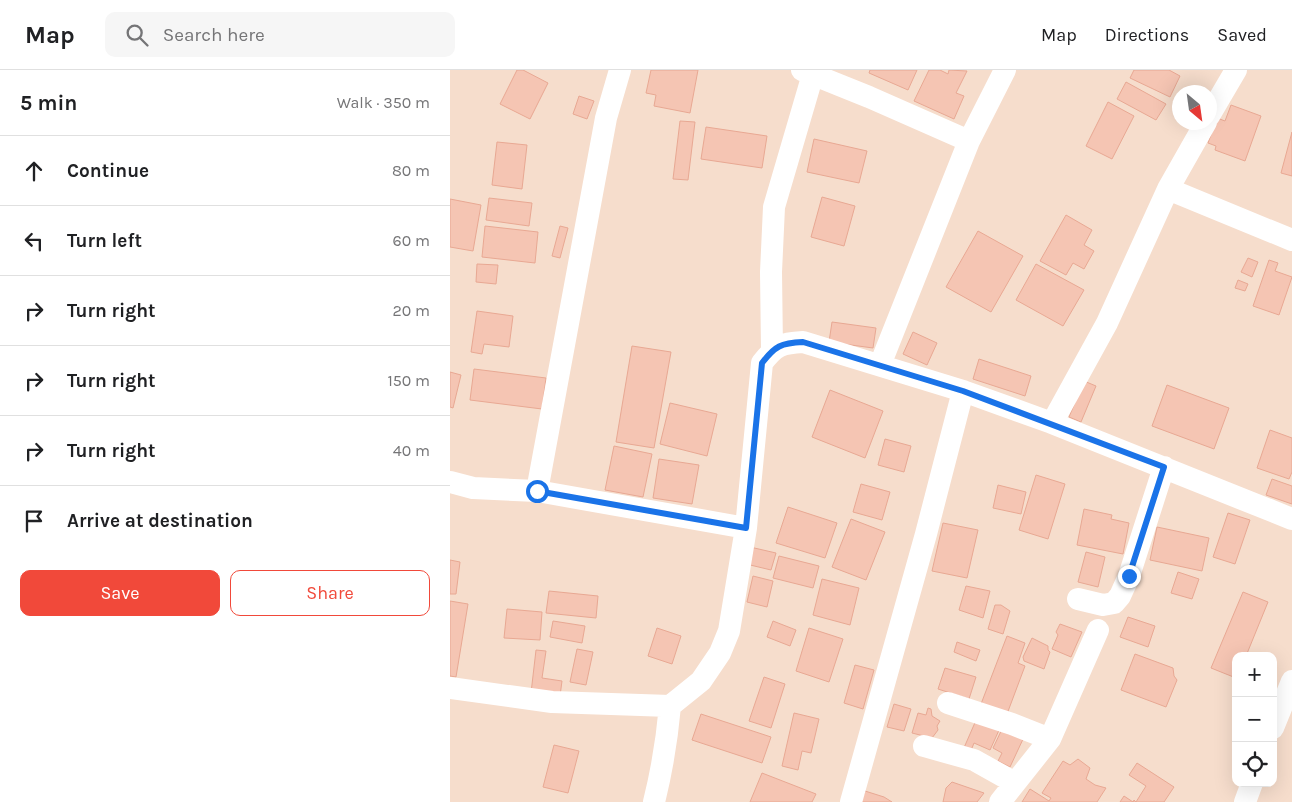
<!DOCTYPE html>
<meta charset="utf-8">
<style>
body{margin:0;font-family:Karla,sans-serif;background:#f6f6f6;color:#202124}
.controls{position:absolute;right:15px;bottom:15px;display:grid;overflow:hidden;border-radius:10px;box-shadow:0 5px 20px #0002}
.controls button{width:45px;height:45px;display:grid;place-items:center;padding:0;border:0;border-bottom:1px solid #e0e0e0;background:#fff;color:#202124;font:25px sans-serif}
.compass{position:absolute;left:722px;top:15px;width:45px;height:45px;border-radius:50%;background:#fff;box-shadow:0 5px 20px #0002;rotate:151deg}
.stop{position:absolute;width:15px;height:15px;margin:-11px;border:4px solid #1a73e8;border-radius:50%;background:#fff}
.stop.end{background:#1a73e8;border-color:#fff;box-shadow:0 1px 5px #0008}
.list{margin:0;padding:0;list-style:none}
h2{display:flex;justify-content:space-between;align-items:center;height:65px;margin:0;padding:0 20px;font-size:21px}
h2 small{font-size:16px;font-weight:400;color:#757577}
.list li{display:grid;grid-template-columns:32px 1fr auto;gap:15px;align-items:center;box-sizing:border-box;height:70px;padding:0 20px;border-top:1px solid #e0e0e0}
.list b{display:block;font-size:19px;white-space:nowrap}
.list em{font-size:16px;font-style:normal;color:#757577}
.actions{display:flex;gap:10px;padding:15px 20px}
.actions a{flex:1;padding:11px 0;border:1px solid #f1493a;border-radius:10px;text-align:center;font-size:18px;color:#f1493a}
.actions .main{background:#f1493a;color:#fff}
.icon{flex:none;width:28px;height:28px;fill:none;stroke:currentColor;stroke-width:2;stroke-linecap:round;stroke-linejoin:round}
.map{position:relative;flex:none;width:842px;height:732px;overflow:hidden}
header{display:flex;align-items:center;gap:30px;box-sizing:border-box;height:70px;padding:0 25px;background:#fff;border-bottom:1px solid #e0e0e0}
header strong{font-size:24px}
nav{display:flex;gap:28px;margin-inline-start:auto;font-size:18px}
.search{width:350px;height:45px;background:#f6f6f6;display:flex;align-items:center;gap:12px;box-sizing:border-box;padding:0 18px;border-radius:10px;color:#757577;font-size:19px}
main{display:flex}
aside{flex:1;background:#fff}
.map>svg:first-child{display:block}
.residential{fill:#f6ddcc;fill-rule:evenodd}
.building{fill:#f5c5b3;stroke:#e8a893}
.lines{fill:none;stroke-linecap:round;stroke-linejoin:round}
.minor{stroke:#fff;stroke-width:22}
.route{stroke:#1a73e8;stroke-width:6}
</style>
<header>
<strong>Map</strong>
<div class="search"><svg class="icon" aria-label="search" viewBox="0 0 24 24"><circle cx="10" cy="10" r="6"/><path d="M15 15l6 6"/></svg>Search here</div>
<nav><a>Map</a><a>Directions</a><a>Saved</a></nav>
</header>
<main>
<aside>
<h2>5 min<small>Walk · 350 m</small></h2>
<ul class="list">
<li><svg class="icon" aria-label="ahead" viewBox="0 0 24 24"><path d="M12 20V5M6 11l6-6 6 6"/></svg><div><b>Continue</b></div><em>80 m</em></li>
<li><svg class="icon" aria-label="left" viewBox="0 0 24 24"><path d="M17 20v-9H6M10 6l-5 5 5 5"/></svg><div><b>Turn left</b></div><em>60 m</em></li>
<li><svg class="icon" aria-label="right" viewBox="0 0 24 24"><path d="M7 20v-9h11M14 6l5 5-5 5"/></svg><div><b>Turn right</b></div><em>20 m</em></li>
<li><svg class="icon" aria-label="right" viewBox="0 0 24 24"><path d="M7 20v-9h11M14 6l5 5-5 5"/></svg><div><b>Turn right</b></div><em>150 m</em></li>
<li><svg class="icon" aria-label="right" viewBox="0 0 24 24"><path d="M7 20v-9h11M14 6l5 5-5 5"/></svg><div><b>Turn right</b></div><em>40 m</em></li>
<li><svg class="icon" aria-label="arrive" viewBox="0 0 24 24"><path d="M6 21V4h12l-3 4 3 4H6"/></svg><div><b>Arrive at destination</b></div></li>
</ul>
<div class="actions"><a class="main">Save</a><a>Share</a></div>
</aside>
<div class="map">
<svg width="842" height="732" viewBox="0 0 842 732">
<rect width="100%" height="100%" fill="#feeddd"/>
<path class="residential" d="M0,0H842V732H0ZM729,22H759V52H729ZM786,586H823V713H786Z"/>
<path class="building" d="M67,0H73L98,13L80,49L50,34Z
M201,0H248L240,43L204,36L206,25L196,23Z
M420,0H467L458,20L419,3Z
M479,0H490L498,4L499,0L517,1L506,23L514,26L504,49L464,31Z
M684,0H719L730,6L720,27L680,8Z
M676,12L716,34L706,50L667,29Z
M129,26L144,31L137,49L123,44Z
M658,32L684,46L662,89L636,76Z
M781,35L811,46L795,91L765,80L766,76L758,73L767,48L775,51Z
M230,51L245,52L238,110L223,109Z
M256,57L317,66L312,98L251,89Z
M842,62V106L831,103Z
M364,69L417,81L409,113L357,102Z
M47,72L77,75L72,119L42,115Z
M372,127L405,136L394,176L361,167Z
M39,128L82,133L79,156L36,150Z
M0,129L31,135L23,181L0,177Z
M616,145L642,160L634,175L644,181L634,199L623,193L616,205L590,191Z
M35,156L88,162L85,193L32,187Z
M110,156L118,158L110,188L102,186Z
M528,161L573,186L541,242L496,217Z
M798,188L808,192L802,207L791,202Z
M819,190L828,193L825,201L842,207L829,245L803,236Z
M27,194L48,195L46,214L26,212Z
M586,194L634,220L613,256L566,230Z
M788,210L798,214L795,221L785,218Z
M27,241L63,246L59,277L34,274L32,284L21,282Z
M382,252L426,258L423,278L379,272Z
M463,262L487,273L477,295L453,284Z
M182,276L221,282L204,378L166,372Z
M529,289L581,306L575,326L523,309Z
M24,299L96,308L92,339L20,330Z
M0,302L11,305L3,338L0,337Z
M634,311L646,316L631,352L619,347Z
M717,315L779,338L764,379L702,356Z
M380,320L433,341L415,388L362,367Z
M220,333L267,344L257,386L210,374Z
M820,360L842,368V402L839,409L807,398Z
M435,369L461,376L454,402L428,395Z
M164,376L202,384L193,427L155,420Z
M209,389L249,395L242,434L203,428Z
M586,405L615,414L598,469L569,460Z
M822,409L842,416V434L816,425Z
M411,414L440,422L432,450L403,442Z
M548,415L576,422L571,444L543,438Z
M338,437L387,453L375,488L326,473Z
M634,439L662,445L661,449L679,453L673,484L627,475Z
M778,443L800,450L785,494L763,487Z
M401,449L435,462L416,510L382,497Z
M493,453L528,460L517,508L482,501Z
M707,457L759,468L752,501L700,490Z
M300,477L326,483L321,500L296,494Z
M636,482L655,487L648,517L628,512Z
M329,486L369,496L363,518L323,508Z
M0,490L10,492L6,524H0Z
M728,502L749,509L742,529L721,523Z
M303,506L323,511L317,537L297,532Z
M372,509L409,518L400,555L363,545Z
M516,516L540,521L533,548L509,540Z
M99,521L148,526L146,548L96,543Z
M793,522L818,532L796,586H786V608L761,598Z
M0,531L18,534L6,607L0,606Z
M545,535H551L560,541L553,564L538,559Z
M57,539L92,542L90,570L54,568Z
M678,547L705,556L698,577L670,567Z
M103,551L135,556L132,573L100,567Z
M323,551L346,560L340,576L317,567Z
M610,554L632,562L621,587L602,579L608,565L606,562Z
M207,558L231,566L222,594L198,586Z
M359,558L393,569L379,612L346,601Z
M557,566L575,573L568,593L575,596L557,644L531,634Z
M582,568L598,576V580L600,582L594,599L574,591L573,587Z
M507,572L530,580L526,591L504,582Z
M127,579L143,582L136,615L120,612Z
M86,580L96,581L92,608L112,611L110,626L81,623Z
M685,584L723,598L724,606L727,610L716,637L671,620Z
M405,595L424,600L413,639L394,633Z
M495,598L526,607L519,629L488,619Z
M314,607L335,614L321,658L299,651Z
M444,634L461,639L454,661L437,657Z
M478,638L481,639L482,646L490,651L487,656L488,660L482,668L462,663L468,643L476,645Z
M344,643L369,649L361,683L352,681L348,700L332,696Z
M251,644L321,667L312,693L242,670Z
M527,648L550,658L540,680L524,673L520,683L513,680Z
M553,657L574,667L560,697L548,691L552,683L543,678Z
M104,675L129,681L118,723L93,717Z
M628,689L640,698L636,709L645,715L656,718L647,732H572L580,719L599,731L601,728L592,723L613,691L620,695Z
M687,693L724,717L714,732H670L674,726L683,732L684,730L686,732L696,716L679,705Z
M312,703L366,724L362,732H300Z
M502,712L534,723L527,732H493L496,718Z
M415,721L434,727L442,732H411Z"/>
<g class="lines">
<path class="minor" d="M352,0L419,27L519,71
M759,46L786,0
M718,119L842,170
M322,280L321,202L324,137L363,4
M430,295L519,71L555,0
M602,353L657,253L718,119L756,52
M0,412L23,418L87,421L296,458
M87,421L156,48L170,0
M628,529L653,535L664,533L670,526L679,506L714,397
M0,618L102,632L220,636L251,611L270,583L279,561L296,458L312,293C325,276 331,273 353,272L513,321L602,353L842,449
M498,633L562,654L600,669
M823,658L842,611
M474,676L524,690L565,713
M204,732C212,700 217,669 220,636
M401,732L476,464L513,321
M550,732L600,669L648,560
M795,732L802,713"/>
</g>
<g class="lines">
<path class="route" d="M87,421L296,458L312,293C325,276 331,273 353,272L513,321L714,397L679,506"/>
</g>
</svg>
<div class="controls">
<button>+</button>
<button>−</button>
<button><svg class="icon" aria-label="locate" viewBox="0 0 24 24"><circle cx="12" cy="12" r="6"/><path d="M12 2v4M12 18v4M2 12h4M18 12h4"/></svg></button>
</div>
<svg class="compass" viewBox="-18 -18 36 36"><path d="M0-13l5 13h-10z" fill="#e53935"/><path d="M0 13l5-13h-10z" fill="#757577"/></svg>
<div class="stop" style="left:87px;top:421px"></div>
<div class="stop end" style="left:679px;top:506px"></div>
</div>
</main>
